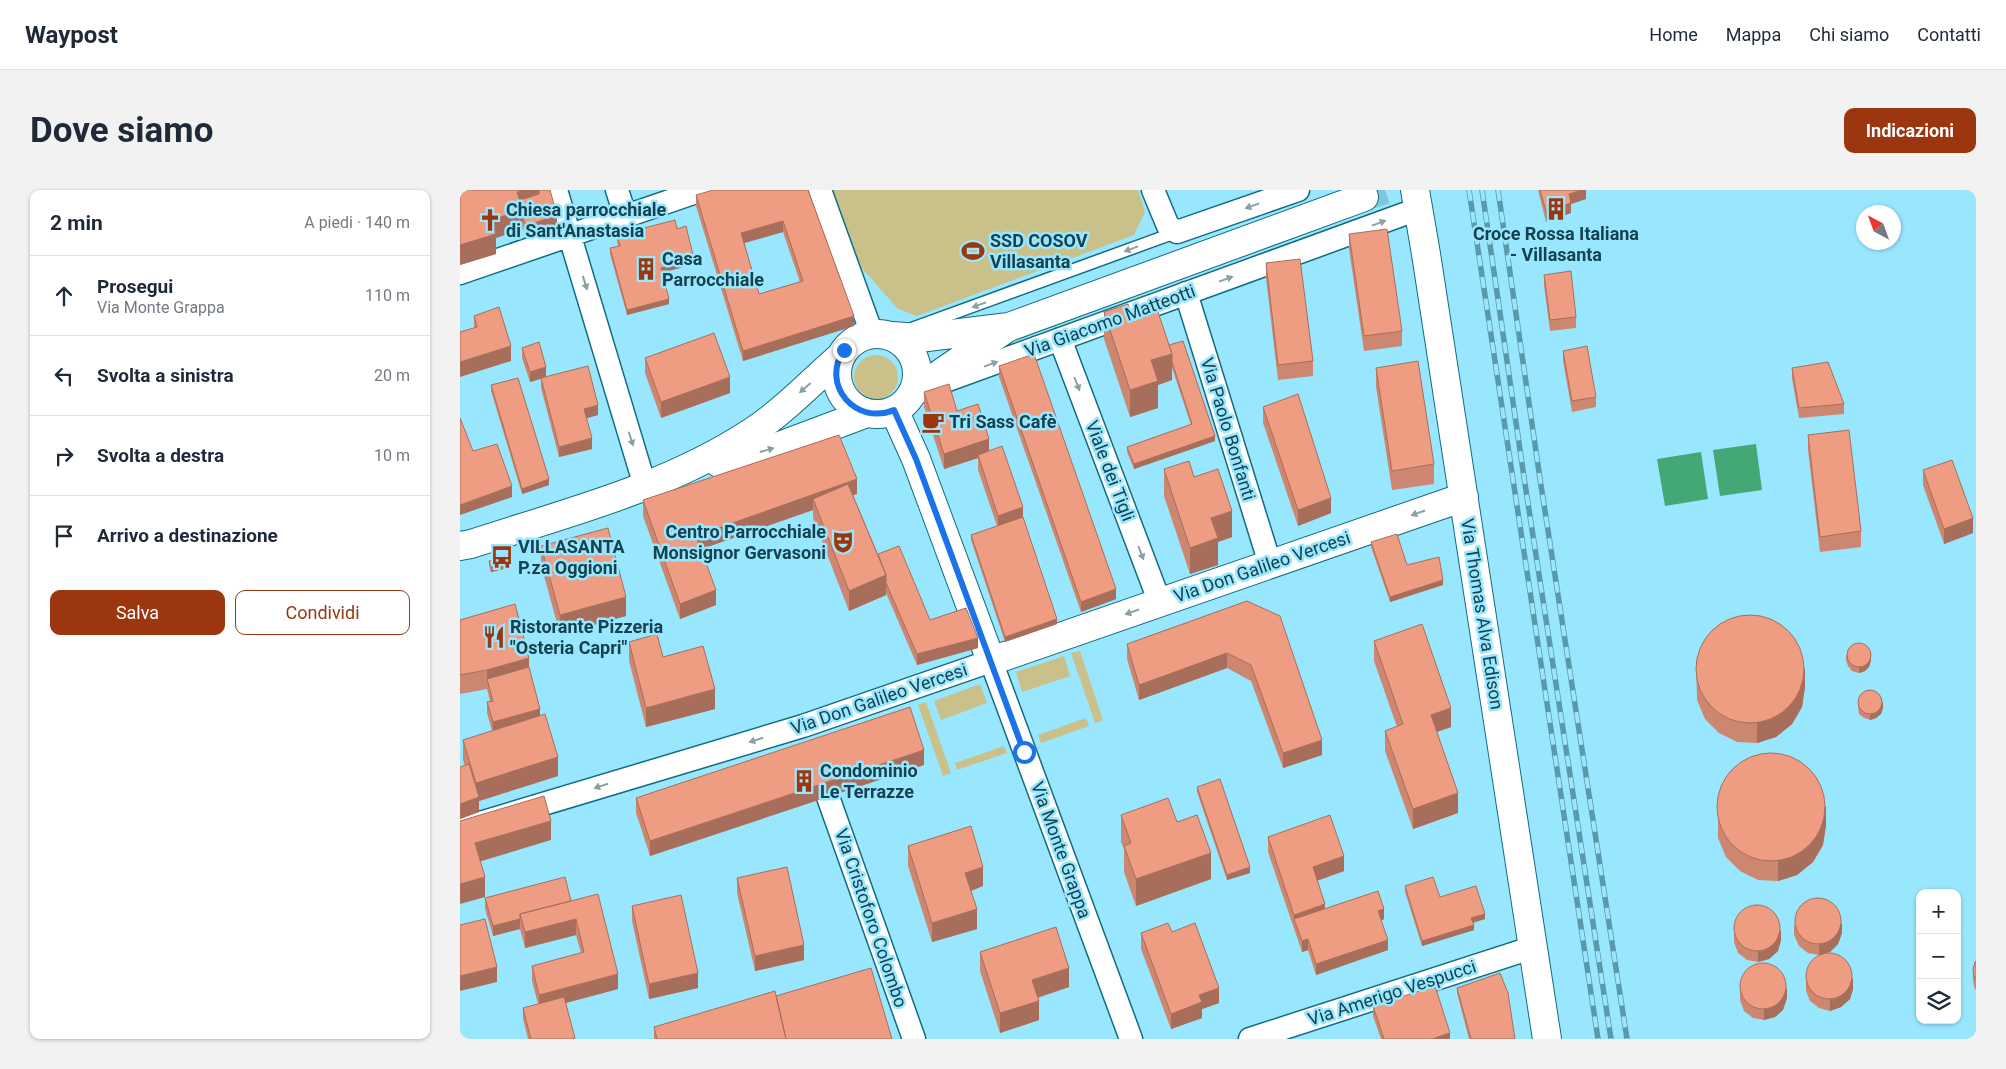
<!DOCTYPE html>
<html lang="it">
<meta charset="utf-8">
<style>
body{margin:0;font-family:Roboto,sans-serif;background:#f2f2f3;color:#1f2937}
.controls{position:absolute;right:15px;bottom:15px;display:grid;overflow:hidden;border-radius:10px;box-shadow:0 1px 4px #0004}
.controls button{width:45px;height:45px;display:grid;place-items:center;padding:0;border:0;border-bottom:1px solid #e0e1e3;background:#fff;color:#1f2937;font:25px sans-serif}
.compass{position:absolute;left:1396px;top:15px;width:45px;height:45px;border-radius:50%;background:#fff;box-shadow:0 1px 4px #0004;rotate:319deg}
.stop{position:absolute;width:15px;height:15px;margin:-11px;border:4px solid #1a73e8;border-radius:50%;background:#fff}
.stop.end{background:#1a73e8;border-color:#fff;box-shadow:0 1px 5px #0008}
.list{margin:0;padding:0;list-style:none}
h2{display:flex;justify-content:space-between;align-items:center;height:65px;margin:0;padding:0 20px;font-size:21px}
h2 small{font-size:16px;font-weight:400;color:#747a83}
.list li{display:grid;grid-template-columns:32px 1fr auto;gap:15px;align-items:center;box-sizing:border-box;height:80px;padding:0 20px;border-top:1px solid #e0e1e3}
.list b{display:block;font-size:19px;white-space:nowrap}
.list p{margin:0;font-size:16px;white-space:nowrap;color:#747a83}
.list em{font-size:16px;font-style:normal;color:#747a83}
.actions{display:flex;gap:10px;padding:15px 20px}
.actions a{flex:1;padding:11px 0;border:1px solid #9c360e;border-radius:10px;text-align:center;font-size:18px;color:#9c360e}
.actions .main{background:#9c360e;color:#fff}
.icon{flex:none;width:28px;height:28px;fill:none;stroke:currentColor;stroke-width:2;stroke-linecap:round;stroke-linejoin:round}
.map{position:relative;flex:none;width:1516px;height:849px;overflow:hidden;border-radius:10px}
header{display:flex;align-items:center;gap:30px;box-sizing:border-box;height:70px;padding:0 25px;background:#fff;border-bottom:1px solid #e0e1e3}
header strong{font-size:24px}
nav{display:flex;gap:28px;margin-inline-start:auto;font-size:18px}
.intro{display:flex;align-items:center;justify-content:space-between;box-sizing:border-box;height:120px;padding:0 30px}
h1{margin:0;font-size:35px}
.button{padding:12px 22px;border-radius:10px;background:#9c360e;color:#fff;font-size:18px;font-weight:700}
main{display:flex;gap:30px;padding:0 30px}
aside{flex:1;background:#fff;border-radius:10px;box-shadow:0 1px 4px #0004}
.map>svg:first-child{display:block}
.green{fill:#cac089}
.water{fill:#44a776}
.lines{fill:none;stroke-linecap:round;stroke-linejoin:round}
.secondary-tunnel{stroke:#7ec6dc;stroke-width:28;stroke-dasharray:28 14;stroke-linecap:butt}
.lane-casing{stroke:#126c81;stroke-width:14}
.street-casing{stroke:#126c81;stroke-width:25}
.secondary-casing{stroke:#126c81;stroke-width:30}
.lane{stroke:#fff;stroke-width:11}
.street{stroke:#fff;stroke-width:22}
.secondary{stroke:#fff;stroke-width:28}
.rail-casing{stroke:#5a99ab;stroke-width:5.5}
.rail{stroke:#98e7ff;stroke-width:4;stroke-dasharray:11;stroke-linecap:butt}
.wall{fill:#cd8770;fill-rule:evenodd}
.shaded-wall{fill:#a76e5b}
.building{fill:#ee9d82;stroke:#a76e5b;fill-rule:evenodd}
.oneway{fill:#8aa0a6}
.route{stroke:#1a73e8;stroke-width:6}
.labels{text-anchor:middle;stroke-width:5;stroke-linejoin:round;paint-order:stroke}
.poi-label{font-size:18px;font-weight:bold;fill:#15424e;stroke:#98e7ff;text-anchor:start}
.street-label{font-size:18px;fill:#15424e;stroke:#98e7ff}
</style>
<header>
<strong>Waypost</strong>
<nav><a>Home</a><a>Mappa</a><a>Chi siamo</a><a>Contatti</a></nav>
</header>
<div class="intro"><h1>Dove siamo</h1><a class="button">Indicazioni</a></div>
<main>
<aside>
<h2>2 min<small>A piedi · 140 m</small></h2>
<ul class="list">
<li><svg class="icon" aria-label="ahead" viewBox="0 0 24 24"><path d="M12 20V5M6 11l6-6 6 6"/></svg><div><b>Prosegui</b><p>Via Monte Grappa</p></div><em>110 m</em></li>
<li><svg class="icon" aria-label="left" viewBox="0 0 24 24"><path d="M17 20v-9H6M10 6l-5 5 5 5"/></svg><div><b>Svolta a sinistra</b></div><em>20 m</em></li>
<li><svg class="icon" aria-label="right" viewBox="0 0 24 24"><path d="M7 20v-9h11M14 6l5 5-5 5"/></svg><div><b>Svolta a destra</b></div><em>10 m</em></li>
<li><svg class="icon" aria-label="arrive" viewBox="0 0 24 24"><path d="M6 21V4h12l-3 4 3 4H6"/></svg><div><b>Arrivo a destinazione</b></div></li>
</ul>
<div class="actions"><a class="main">Salva</a><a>Condividi</a></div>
</aside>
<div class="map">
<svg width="1516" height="849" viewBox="0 0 1516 849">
<rect width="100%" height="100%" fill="#98e7ff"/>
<path class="green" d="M373,0H678L685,22L674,45L457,126L438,119L401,77Z
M394 187a22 22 0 1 1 44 0a22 22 0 1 1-44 0Z
M620,461L643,530L635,533L611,463Z
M604,466L610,486L562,502L556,482Z
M520,494L527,513L481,530L474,511Z
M466,512L491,583L483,586L458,515Z
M626,528L629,536L581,553L578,545Z
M544,556L547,563L497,580L495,573Z"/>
<path class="water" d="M1296,254L1302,300L1260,306L1253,260Z
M1241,262L1248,309L1205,316L1197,269Z"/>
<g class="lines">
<path class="secondary-tunnel" d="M904,7L925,0"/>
<defs>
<path id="lane" d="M453,138L717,42"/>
<path id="street" d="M96,0L185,296
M157,0L165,25
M360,0L412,144
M693,0L708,36L717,42L838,0
M0,83L242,0
M726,103L810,374
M600,149L700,413
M477,194L958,19
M368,607L454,849
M0,639L343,536L531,471L671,849
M790,849L1074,757"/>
<path id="secondary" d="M955,0L966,64L1087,849
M377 184a40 40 0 1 1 80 0a40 40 0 1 1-80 0Z
M432,146L459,148L549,137L904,7
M452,203L544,140
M434,220L456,269L531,471L1004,307
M259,273L314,258L407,223
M0,356L11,354C106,323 207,298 292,242C324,221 352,191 381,166"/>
</defs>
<use href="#lane" class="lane-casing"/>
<use href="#street" class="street-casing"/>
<use href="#secondary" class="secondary-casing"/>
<use href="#lane" class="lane"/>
<use href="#street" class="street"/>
<use href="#secondary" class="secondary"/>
<defs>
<path id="rail" d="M1009,0L1138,849
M1022,0L1065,294L1151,849
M1038,0L1080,289L1167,849"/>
</defs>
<use href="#rail" class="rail-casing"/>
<use href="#rail" class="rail"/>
</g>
<path class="wall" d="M0,0L97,35L66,46L63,37V39L36,48V64L0,75Z
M348,0L394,136L283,171L236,16V5ZM323,42L340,92L299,104L284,53Z
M1078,0H1126V9L1111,14V23L1086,32Z
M217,39L234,74L202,83L209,114L167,125L150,64V58L158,56L157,51V45Z
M889,44L942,141V156L904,161L889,59Z
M806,73L853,171V186L818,190L806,88Z
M1084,85L1116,127V138L1090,141L1084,95Z
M644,122L674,130L709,155L755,251L674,279L667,262V257L731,235L712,178V190L698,195V218L670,227L644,149Z
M14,126L51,171L14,138Z
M62,158L86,186L138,225L126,228L132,259L99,267L81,198V189L70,192L62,168Z
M1103,161L1136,207V217L1112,222L1103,171Z
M185,168L270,203L201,228L185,183Z
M539,176L656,409L621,422L539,187Z
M916,178L974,274V294L932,300L916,197Z
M1332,178L1384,214V224L1339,228L1332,189Z
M31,195L89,295L62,304L31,201Z
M464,202L497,221L529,261L563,327L597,434L545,452L511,350V345L537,336L518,280V268L484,279L464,217Z
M803,217L871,323L838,336L803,233Z
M1348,245L1401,341V357L1360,362L1348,260Z
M704,279L734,287L772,347L758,352V375L730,384L704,306Z
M1463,280L1513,343L1484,354L1463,295Z
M397,304L393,305L418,364L470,430L518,458L457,475L426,403V405L389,421L353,328V320L241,359L256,415L220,429L183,326V310Z
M911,352L947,375L983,395L930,412L911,357Z
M81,356L166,426L100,444L81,375Z
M29,371L44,379L31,382L29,376Z
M787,411L862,565L823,578L791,491L767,478L679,510L667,469V454Z
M0,430L69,477L80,526L98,586L19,611V622L0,629V577L5,576L3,570V550L32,541L27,523V512L30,511L27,499L0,504Z
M914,451L991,537L977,542L998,623L953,639L925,561V541L937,537L914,471Z
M169,452L203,467L255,519L186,537L169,471Z
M1386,465L1411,470L1409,477L1405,481L1399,483L1392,481L1388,476L1386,470Z
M1236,471L1345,497L1342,517L1332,534L1316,547L1297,553L1277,552L1259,543L1245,529L1237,510Z
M1398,512L1423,518L1421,524L1416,528L1410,530L1404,528L1399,524L1398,517Z
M464,575L190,666L176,623V608Z
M737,597L790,683L767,690L737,602Z
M1258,609L1366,635L1363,655L1353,672L1337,685L1318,691L1298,690L1280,681L1266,667L1258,648Z
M661,625L717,632L751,689L676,716L664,682V659L661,652Z
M808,647L884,681L857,691L865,719L924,729L921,731L928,760L856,785L848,760L842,762L808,662Z
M448,656L523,696L511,701L517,739L472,752L448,676Z
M277,688L344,770L295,781L277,703Z
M945,696L980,707L1025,729L1013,733L1014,740L962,756L945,702Z
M25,708L111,711L158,799L106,813L115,849H68L63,829V818L78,814L72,791V776L121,763L116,745L65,758L60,739L33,746L25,719Z
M172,716L238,798L189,809L172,731Z
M1334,735L1382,743L1378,754L1370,762L1366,763L1393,799L1390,809L1381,817L1370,821L1359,818L1350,811L1346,801V790L1359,765L1348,763L1339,756L1334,745Z
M712,742L759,813L742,819V828L711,839L681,759V743Z
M1274,742L1321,750L1318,761L1309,769L1298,772L1287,770L1278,763L1274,752Z
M520,762L609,797L578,808L579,830L540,843L520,781Z
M1516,771V800L1514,797L1513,790V780Z
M997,798L1055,849H1009L997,803Z
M1280,800L1327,808L1323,820L1315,827L1304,830L1293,828L1284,821L1280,810Z
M316,806L432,849H194V837Z
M913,816L990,849H921L913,826Z"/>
<path class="shaded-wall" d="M63,0H79V14L63,20V39L36,48V64L0,75V55L31,30L57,2Z
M1122,0H1126V9L1111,14V23L1086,32V21L1109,4Z
M97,25V35L66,46V36Z
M323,31V42L281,54V43Z
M234,69V74L201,83V78Z
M209,109V114L167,125V120Z
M394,126V136L283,171V161Z
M51,156V171L0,187V172Z
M712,164V190L698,195V218L670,227V200L691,170Z
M86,177V187L70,192V182Z
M270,187V203L201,228V212Z
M138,215V225L124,229V219Z
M755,246V251L674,279V274Z
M132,248V259L99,267V257Z
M529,249V264L518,265V268L484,279V264Z
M89,289V295L62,304V299Z
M397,289V304L356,318L353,309V320L236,361V346Z
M52,296V307L0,325V315Z
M871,308V323L838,336V320Z
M563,317V332L538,341V326Z
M772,321V347L758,352V375L730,384V358L751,328Z
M1513,328V343L1484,354V339Z
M44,373V379L31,382V377Z
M426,385V405L389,421V401Z
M983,390V395L930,412V407Z
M656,399V409L621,422V412Z
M256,400V415L220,429V414Z
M166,407V426L100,444V425Z
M597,429V434L545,452V447Z
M518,448V458L457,475V464Z
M767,463V478L679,510V495Z
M1411,465V470L1409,477L1405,481L1399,483V477Z
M69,468V488L27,489V499V480Z
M1345,478V497L1342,517L1332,534L1316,547L1297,553V534Z
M255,499V519L186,537V518Z
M1423,512V518L1421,524L1416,528L1410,530V525Z
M991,518V537L971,544V525Z
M80,519V530L33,543V532Z
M862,550V565L823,578V563Z
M464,560V575L190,666V651Z
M98,567V586L19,611V622L0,629V614L16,608V593Z
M998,603V623L953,639V619Z
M1366,616V635L1363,655L1353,672L1337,685L1318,691V671Z
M91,631V650L15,673V653Z
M751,663V689L676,716V689Z
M884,666V681L853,692V677Z
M523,677V696L505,703V683Z
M790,677V683L767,690V685Z
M25,687V707L0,714V694Z
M865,714V729H834V725Z
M517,719V739L472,752V733Z
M924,719V729L918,732V721Z
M1025,724V729L1011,733V728Z
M60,729V739L33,746V736Z
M116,729V745L65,758V742Z
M1382,733V743L1378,754L1370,762L1359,765V755Z
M1014,735V740L962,756V751Z
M1321,740V750L1318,761L1309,769L1298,772V762Z
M848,749V760L842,762V751Z
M928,750V760L856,785V774Z
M344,755V770L295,781V766Z
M37,777V792L0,801V786Z
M609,778V797L572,809V790Z
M238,783V798L189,809V794Z
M158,784V799L79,820V805Z
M1393,788V799L1390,809L1381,817L1370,821V810Z
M759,798V813L742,819V828L711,839V824L739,805Z
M1327,798V808L1323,820L1315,827L1304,830V820Z
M579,811V830L540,843V823Z
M990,843V849H972Z"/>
<path class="building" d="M0,0H63L57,2L63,20L31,30L36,44L0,55Z
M79,0H90L97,25L66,36L63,27V20L60,10L79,4Z
M253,0H348L394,126L283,161L236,5ZM323,31L343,91L299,104L281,43Z
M1080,0H1122L1109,4L1111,13L1086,21Z
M215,30L217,39L226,36L234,69L201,78L209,109L167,120L150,58L160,56L157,45Z
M927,39L942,141L904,146L889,44Z
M840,69L853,171L818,175L806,73Z
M1111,81L1116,127L1090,130L1084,85Z
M668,114L674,130L698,122L712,164L691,170L698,191L670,200L644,122Z
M39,117L51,156L0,172V142L17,137L14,126Z
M254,143L270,187L201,212L185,168Z
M723,151L755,246L674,274L667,257L732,234L712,172V164L709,155Z
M79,152L86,177L70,182L62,158Z
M1127,156L1136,207L1112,211L1103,161Z
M574,164L656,399L621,412L539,176Z
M958,171L974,274L932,281L916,178Z
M1368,172L1384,214L1339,218L1332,178Z
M128,176L138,215L124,219L132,248L99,257L81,188Z
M58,188L89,289L62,299L31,195Z
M489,194L497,221L518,214L529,249L484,264L464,202Z
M838,204L871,308L838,320L803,217Z
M0,228L13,261L37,254L52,296L0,315Z
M1389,240L1401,341L1360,347L1348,245Z
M379,245L397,289L236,346L256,400L220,414L183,310Z
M542,256L563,317L538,326L518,265Z
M1492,270L1513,328L1484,339L1463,280Z
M729,271L734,287L758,279L772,321L751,328L758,348L730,358L704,279Z
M388,294L426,385L389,401L353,309Z
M563,327L597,429L545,447L511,345Z
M148,338L166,407L100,425L81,356Z
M937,344L947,375L979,367L983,390L930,407L911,352Z
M439,356L470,430L506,418L518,448L457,464L426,393V385L418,364Z
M42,367L44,373L31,377L29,371Z
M787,411L820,426L862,550L823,563L791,475L767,463L679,495L667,454Z
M55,414L69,468L27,480L0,485V430Z
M1236 479a54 54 0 1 1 108 0a54 54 0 1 1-108 0Z
M962,434L991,518L971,525L998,603L953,619L925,541L943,534L914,451Z
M197,444L203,467L243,456L255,499L186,518L169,452Z
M1387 465a12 12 0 1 1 24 0a12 12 0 1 1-24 0Z
M69,477L80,519L33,532L27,512L33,511L27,489Z
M1398 512a12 12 0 1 1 24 0a12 12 0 1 1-24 0Z
M450,517L464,560L190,651L176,608Z
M85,524L98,567L16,593L3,550Z
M1257 617a54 54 0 1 1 108 0a54 54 0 1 1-108 0Z
M9,574L19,607L0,614V577Z
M760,589L790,677L767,685L737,597Z
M84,606L91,631L15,653L25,687L0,694V631Z
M708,608L717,632L737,625L751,663L676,689L664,656L671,653L661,625Z
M870,625L884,666L853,677L865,714L834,725L808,647Z
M511,636L523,677L505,683L517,719L472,733L448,656Z
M327,677L344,755L295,766L277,688Z
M105,687L111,711L60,724V729L33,736L25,708Z
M973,687L980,707L1016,696L1025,724L1011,728L1014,735L962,751L945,696Z
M918,701L924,719L918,721L928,750L856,774L848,749L842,751L834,729Z
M138,704L158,784L79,805L72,776L124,762L116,729L65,742L60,724Z
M221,705L238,783L189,794L172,716Z
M1335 731a23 23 0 1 1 46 0a23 23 0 1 1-46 0Z
M1274 738a23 23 0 1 1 46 0a23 23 0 1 1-46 0Z
M25,729L37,777L0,786V735Z
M708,733L712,742L735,733L759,798L739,805L742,812L711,824L681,743Z
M596,737L609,778L572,790L579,811L540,823L520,762Z
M1346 786a23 23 0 1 1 46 0a23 23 0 1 1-46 0Z
M1516,771V789L1514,787L1513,780L1515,772Z
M1280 796a23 23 0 1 1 46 0a23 23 0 1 1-46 0Z
M411,778L432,849H326L316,806Z
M1040,783L1048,803L1055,849H1011L997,798Z
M975,796L990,843L972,849H924L913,816Z
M315,801L326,849H197L194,837Z
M104,807L115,848L112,849H71L63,818Z"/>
<defs><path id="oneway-solid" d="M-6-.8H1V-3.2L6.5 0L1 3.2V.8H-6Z" transform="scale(1.25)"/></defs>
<g class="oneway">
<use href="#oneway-solid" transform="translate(792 16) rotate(161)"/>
<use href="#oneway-solid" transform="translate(919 33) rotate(-20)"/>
<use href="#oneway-solid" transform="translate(671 59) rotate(160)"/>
<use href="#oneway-solid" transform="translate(766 89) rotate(-20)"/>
<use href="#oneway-solid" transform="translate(125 93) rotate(73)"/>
<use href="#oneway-solid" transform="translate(519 115) rotate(160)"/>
<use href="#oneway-solid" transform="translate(531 174) rotate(-20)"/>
<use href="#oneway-solid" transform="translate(617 194) rotate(69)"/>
<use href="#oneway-solid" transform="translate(345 198) rotate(139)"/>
<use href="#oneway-solid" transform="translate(171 249) rotate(73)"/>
<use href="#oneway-solid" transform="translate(307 260) rotate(-16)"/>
<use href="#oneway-solid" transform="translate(958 323) rotate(161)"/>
<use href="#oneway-solid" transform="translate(681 363) rotate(69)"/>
<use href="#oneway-solid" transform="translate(672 422) rotate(161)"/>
<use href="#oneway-solid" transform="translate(296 550) rotate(163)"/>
<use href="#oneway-solid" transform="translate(141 596) rotate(163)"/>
</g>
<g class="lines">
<path class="route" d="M384,160C360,195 396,236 434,220L456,269L564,562"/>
</g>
<defs>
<symbol id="building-bare" viewBox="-9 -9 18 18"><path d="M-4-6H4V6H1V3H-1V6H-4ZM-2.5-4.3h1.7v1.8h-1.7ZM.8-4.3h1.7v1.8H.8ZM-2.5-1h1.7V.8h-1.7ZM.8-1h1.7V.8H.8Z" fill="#9c360e" stroke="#98e7ff" stroke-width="2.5" paint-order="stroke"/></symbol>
<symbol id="church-bare" viewBox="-9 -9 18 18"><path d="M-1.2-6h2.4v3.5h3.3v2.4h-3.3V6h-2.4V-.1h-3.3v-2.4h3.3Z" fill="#9c360e" stroke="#98e7ff" stroke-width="2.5" paint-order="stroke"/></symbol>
<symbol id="stadium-bare" viewBox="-9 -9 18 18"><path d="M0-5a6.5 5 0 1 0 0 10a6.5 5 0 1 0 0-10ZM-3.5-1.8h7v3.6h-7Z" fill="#9c360e" stroke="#98e7ff" stroke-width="2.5" paint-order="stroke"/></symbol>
<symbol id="cafe-bare" viewBox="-9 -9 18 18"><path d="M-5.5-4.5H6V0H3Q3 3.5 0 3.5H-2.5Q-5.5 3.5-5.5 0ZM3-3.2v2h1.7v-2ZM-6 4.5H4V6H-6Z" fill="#9c360e" stroke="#98e7ff" stroke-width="2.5" paint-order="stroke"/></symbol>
<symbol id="theatre-bare" viewBox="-9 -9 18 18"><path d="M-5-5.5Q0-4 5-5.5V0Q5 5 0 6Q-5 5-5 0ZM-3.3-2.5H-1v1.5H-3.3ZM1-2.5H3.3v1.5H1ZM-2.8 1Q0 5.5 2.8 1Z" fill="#9c360e" stroke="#98e7ff" stroke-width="2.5" paint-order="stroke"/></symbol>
<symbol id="bus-bare" viewBox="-9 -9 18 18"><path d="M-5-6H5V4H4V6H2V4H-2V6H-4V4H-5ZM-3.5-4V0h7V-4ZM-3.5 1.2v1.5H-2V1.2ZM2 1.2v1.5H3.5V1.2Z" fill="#9c360e" stroke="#98e7ff" stroke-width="2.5" paint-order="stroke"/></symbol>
<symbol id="restaurant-bare" viewBox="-9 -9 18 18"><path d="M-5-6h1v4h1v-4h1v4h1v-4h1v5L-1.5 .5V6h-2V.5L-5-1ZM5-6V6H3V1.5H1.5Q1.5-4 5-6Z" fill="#9c360e" stroke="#98e7ff" stroke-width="2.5" paint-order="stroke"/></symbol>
</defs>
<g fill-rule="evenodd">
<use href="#building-bare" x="1080" y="3" width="32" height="32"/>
<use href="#church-bare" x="14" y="14" width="32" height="32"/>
<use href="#stadium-bare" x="497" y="45" width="32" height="32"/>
<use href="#building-bare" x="170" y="63" width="32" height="32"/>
<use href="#cafe-bare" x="457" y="216" width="32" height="32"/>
<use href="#theatre-bare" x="367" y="336" width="32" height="32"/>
<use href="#bus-bare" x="26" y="351" width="32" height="32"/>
<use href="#restaurant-bare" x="18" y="431" width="32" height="32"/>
<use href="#building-bare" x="328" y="575" width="32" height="32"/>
</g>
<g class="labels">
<g class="poi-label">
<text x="46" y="26">Chiesa parrocchiale<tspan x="46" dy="21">di Sant'Anastasia</tspan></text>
<text x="1096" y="50" text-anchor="middle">Croce Rossa Italiana<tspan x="1096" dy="21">- Villasanta</tspan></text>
<text x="530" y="57">SSD COSOV<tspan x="530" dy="21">Villasanta</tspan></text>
<text x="202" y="75">Casa<tspan x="202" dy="21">Parrocchiale</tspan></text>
<text x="489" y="238">Tri Sass Cafè</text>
<text x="366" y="348" text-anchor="end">Centro Parrocchiale<tspan x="366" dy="21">Monsignor Gervasoni</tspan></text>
<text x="58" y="363">VILLASANTA<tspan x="58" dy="21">P.za Oggioni</tspan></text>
<text x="50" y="443">Ristorante Pizzeria<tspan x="50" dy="21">"Osteria Capri"</tspan></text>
<text x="360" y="587">Condominio<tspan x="360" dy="21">Le Terrazze</tspan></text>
</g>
<g class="street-label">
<text transform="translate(650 131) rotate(-20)" y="6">Via Giacomo Matteotti</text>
<text transform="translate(768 239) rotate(73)" y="6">Via Paolo Bonfanti</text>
<text transform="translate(650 281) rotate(69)" y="6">Viale dei Tigli</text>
<text transform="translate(802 377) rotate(-19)" y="6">Via Don Galileo Vercesi</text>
<text transform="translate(1022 424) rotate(81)" y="6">Via Thomas Alva Edison</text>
<text transform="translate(419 509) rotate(-19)" y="6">Via Don Galileo Vercesi</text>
<text transform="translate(601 660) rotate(70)" y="6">Via Monte Grappa</text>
<text transform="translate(411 728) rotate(71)" y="6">Via Cristoforo Colombo</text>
<text transform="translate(932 803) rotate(-18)" y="6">Via Amerigo Vespucci</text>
</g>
</g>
</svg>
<div class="controls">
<button>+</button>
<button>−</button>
<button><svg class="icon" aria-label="layers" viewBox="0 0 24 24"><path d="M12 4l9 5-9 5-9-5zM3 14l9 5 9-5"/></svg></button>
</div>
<svg class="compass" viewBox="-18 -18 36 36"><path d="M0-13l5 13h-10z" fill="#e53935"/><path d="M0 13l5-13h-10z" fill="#747a83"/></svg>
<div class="stop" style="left:564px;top:562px"></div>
<div class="stop end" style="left:384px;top:160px"></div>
</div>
</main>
